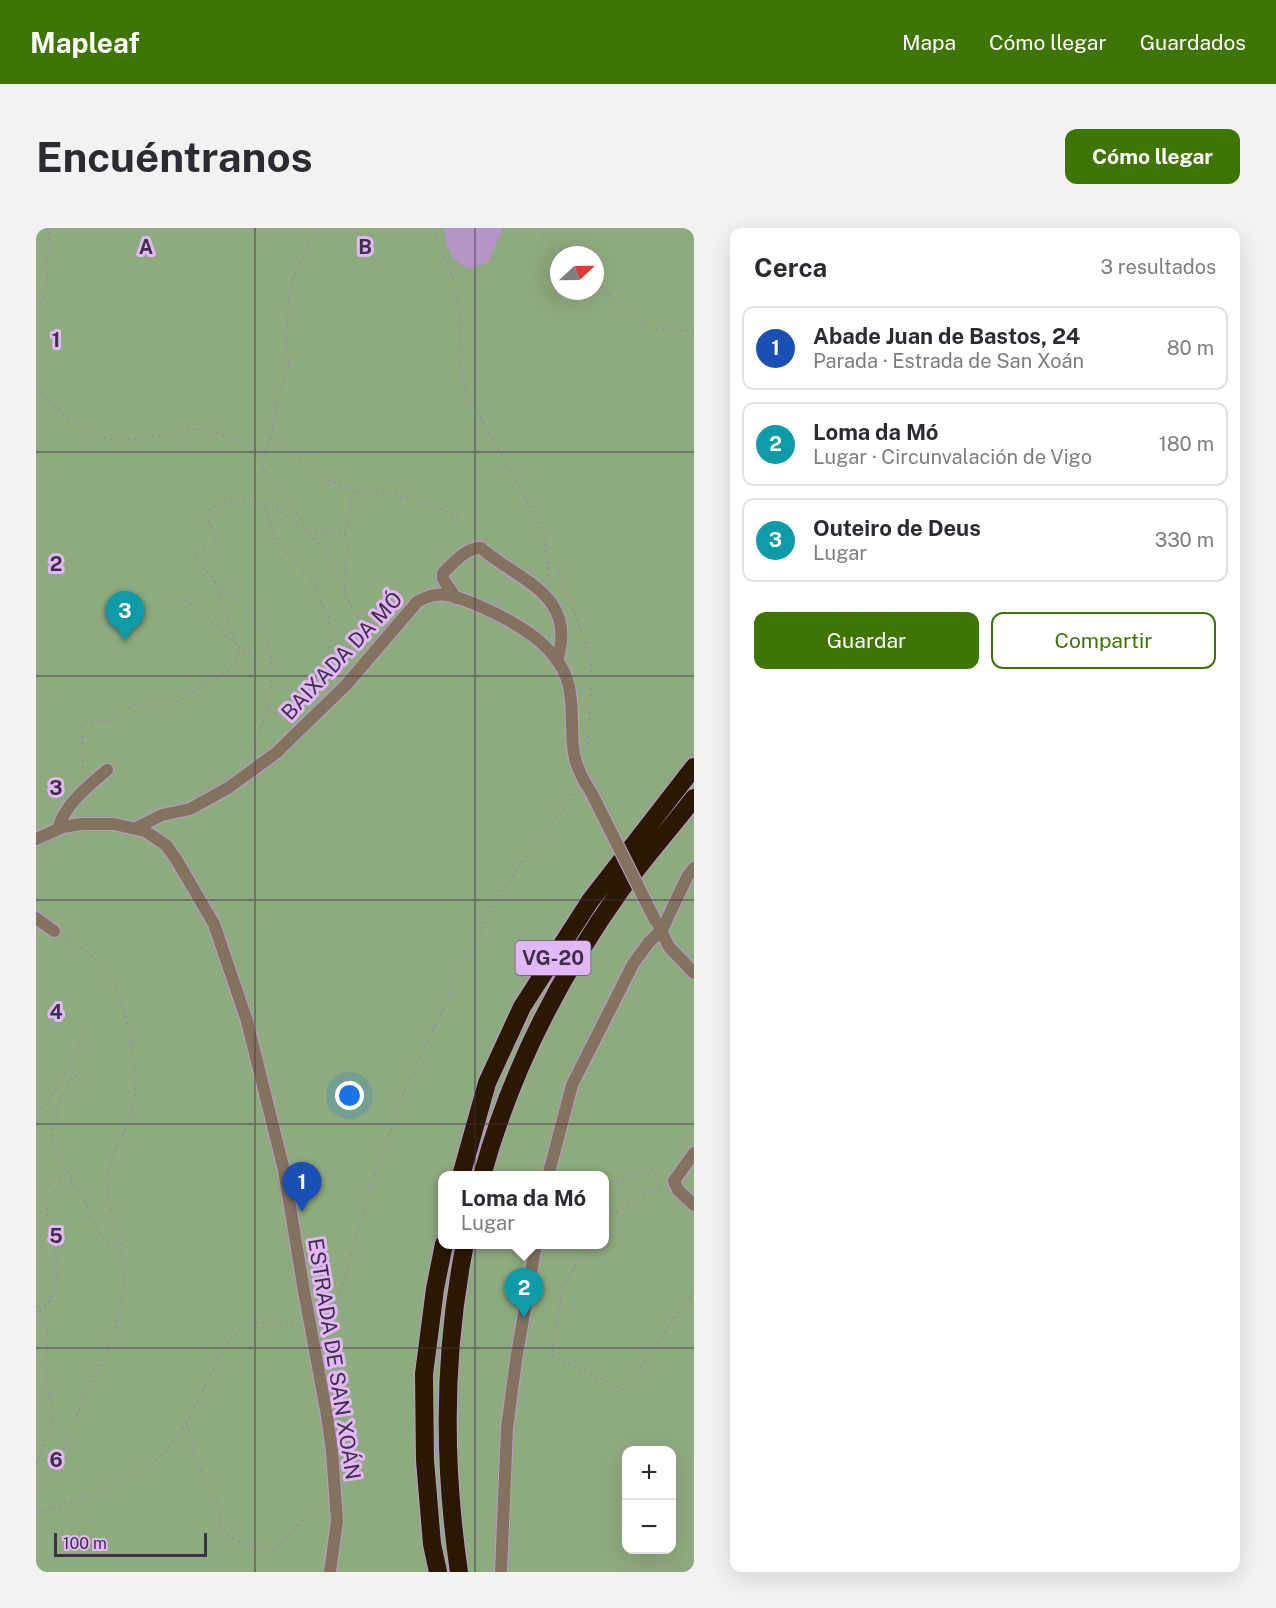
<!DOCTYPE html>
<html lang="es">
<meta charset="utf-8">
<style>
body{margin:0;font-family:"Public Sans",sans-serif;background:#f2f2f3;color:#2b2b33}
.controls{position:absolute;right:18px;bottom:18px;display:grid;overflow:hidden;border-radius:12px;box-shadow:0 6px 24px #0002}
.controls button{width:54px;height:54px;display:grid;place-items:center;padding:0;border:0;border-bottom:2px solid #e1e1e2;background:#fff;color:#2b2b33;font:30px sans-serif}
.compass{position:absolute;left:514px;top:18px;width:54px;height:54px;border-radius:50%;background:#fff;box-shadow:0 6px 24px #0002;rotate:68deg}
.scale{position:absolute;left:18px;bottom:15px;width:153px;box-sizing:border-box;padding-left:6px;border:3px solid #402f49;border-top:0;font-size:16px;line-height:21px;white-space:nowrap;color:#402f49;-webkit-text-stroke:4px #e2b7f7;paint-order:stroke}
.you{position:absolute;left:314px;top:868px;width:21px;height:21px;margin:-15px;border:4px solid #fff;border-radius:50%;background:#1a73e8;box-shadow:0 0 0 9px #1a73e833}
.badge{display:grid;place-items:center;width:39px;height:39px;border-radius:50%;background:#3e7504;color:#fff;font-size:20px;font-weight:700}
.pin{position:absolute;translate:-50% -50px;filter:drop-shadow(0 2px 3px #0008)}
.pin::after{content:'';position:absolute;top:32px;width:21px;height:18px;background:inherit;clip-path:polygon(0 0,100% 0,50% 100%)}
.popup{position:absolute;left:402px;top:943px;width:171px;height:78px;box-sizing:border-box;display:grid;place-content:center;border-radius:12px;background:#fff;filter:drop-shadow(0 2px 4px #0005);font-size:20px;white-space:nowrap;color:#7c7c81}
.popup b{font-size:22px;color:#2b2b33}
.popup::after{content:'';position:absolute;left:50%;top:100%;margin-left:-12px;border:12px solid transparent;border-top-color:#fff}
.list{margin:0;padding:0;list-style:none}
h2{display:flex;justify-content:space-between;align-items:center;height:78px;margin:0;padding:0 24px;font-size:26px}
h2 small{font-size:20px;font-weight:400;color:#7c7c81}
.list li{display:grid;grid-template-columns:39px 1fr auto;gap:18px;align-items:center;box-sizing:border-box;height:84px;margin:0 12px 12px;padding:0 12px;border:2px solid #e1e1e2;border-radius:12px}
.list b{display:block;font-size:22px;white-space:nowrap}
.list p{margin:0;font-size:20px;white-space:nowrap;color:#7c7c81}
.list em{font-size:20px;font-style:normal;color:#7c7c81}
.actions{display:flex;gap:12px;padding:18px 24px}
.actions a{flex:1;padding:14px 0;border:2px solid #3e7504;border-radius:12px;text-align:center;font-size:21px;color:#3e7504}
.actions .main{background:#3e7504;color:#fff}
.map{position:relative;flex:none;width:658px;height:1344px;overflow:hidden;border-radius:12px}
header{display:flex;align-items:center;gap:36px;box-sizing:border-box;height:84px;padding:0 30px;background:#3e7504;color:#fff}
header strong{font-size:28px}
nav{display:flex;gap:33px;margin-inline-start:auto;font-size:21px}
.intro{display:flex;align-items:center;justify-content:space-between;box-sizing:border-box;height:144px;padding:0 36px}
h1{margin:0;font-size:42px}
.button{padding:15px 27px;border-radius:12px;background:#3e7504;color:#fff;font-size:21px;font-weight:700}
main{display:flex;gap:36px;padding:0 36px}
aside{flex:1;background:#fff;border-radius:12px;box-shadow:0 6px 24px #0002}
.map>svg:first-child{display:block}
.green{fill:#8eaa7f;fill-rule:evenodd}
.water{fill:#b794c8}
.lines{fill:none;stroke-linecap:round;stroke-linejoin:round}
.minor-casing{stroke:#be99d1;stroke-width:14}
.highway-casing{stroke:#be99d1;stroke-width:20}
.path{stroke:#9f7faf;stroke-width:1.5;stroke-dasharray:1.5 4.5;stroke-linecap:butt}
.minor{stroke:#83725d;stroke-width:12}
.highway{stroke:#2a1800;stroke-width:18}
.minor-bridge-casing{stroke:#be99d1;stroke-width:14;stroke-linecap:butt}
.minor-bridge{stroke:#83725d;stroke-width:12}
.grid{fill:none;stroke:#402f49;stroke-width:1.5;stroke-opacity:0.55}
.labels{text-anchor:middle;stroke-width:6;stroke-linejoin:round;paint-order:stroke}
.shield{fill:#e2b7f7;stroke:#71587d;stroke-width:1.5}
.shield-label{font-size:20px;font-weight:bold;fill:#402f49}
.street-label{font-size:21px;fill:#402f49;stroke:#e2b7f7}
.grid-label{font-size:20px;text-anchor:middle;font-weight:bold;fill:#402f49;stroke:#e2b7f7;stroke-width:6;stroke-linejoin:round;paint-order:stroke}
</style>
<header>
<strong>Mapleaf</strong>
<nav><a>Mapa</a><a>Cómo llegar</a><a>Guardados</a></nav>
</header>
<div class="intro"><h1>Encuéntranos</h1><a class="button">Cómo llegar</a></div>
<main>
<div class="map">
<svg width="658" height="1344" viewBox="0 0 658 1344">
<rect width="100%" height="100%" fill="#e2b7f7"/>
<path class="green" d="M0,0H658V1344H0ZM523,27H559V63H523ZM407,948H569V1016H407ZM590,1222H636V1322H590Z"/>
<path class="water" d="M408,0H467L452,34C448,35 442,39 438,40C418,41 408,16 408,0Z"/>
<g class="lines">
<defs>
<path id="minor" d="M420,370L407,351V345C417,336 430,319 445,320C484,354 542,366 521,433
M100,600L126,587L154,581L192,560L240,525L310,457L381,374C403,360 419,368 441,377C478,393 528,419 534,464C540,507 528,524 555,564
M22,601C29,576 51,559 71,542
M0,611L27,599L45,596H78L109,603L130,617L140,631L178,696L211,793L248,942L268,1063L291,1188L296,1223L301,1293L294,1344
M0,690L18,703
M622,696L633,719L658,745
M658,925L638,953L642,962L658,977
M512,948L536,857L597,736L613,714L626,702L651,649L658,640
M465,1344L471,1200L480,1132L500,1016"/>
<path id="highway" d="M425,948L451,855L486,779L554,673L658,539
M446,948C474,845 523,749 584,663C607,631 634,601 658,570
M402,1344L396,1316L389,1232L388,1146L399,1061L408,1016
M423,1344C407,1235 407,1125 429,1016"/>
</defs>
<use href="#minor" class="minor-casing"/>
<use href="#highway" class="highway-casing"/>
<path class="path" d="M397,0L419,57L423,77L425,143L431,165L508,303L513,355
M502,0L531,27
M559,54C596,89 602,105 658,102
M0,80L7,70L12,52L9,31L13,22L12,0
M0,162C23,182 49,209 81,212C98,213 115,208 132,207C141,206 150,201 159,201C182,202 207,216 228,225
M234,210L291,251L318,263
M228,276L237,307L244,318L276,352L293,390L295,405L287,464
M271,301L246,261L230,248L226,233L236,203L242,168L253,137L250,114L253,71L257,51L279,0
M273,304L309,306L314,323
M309,306L317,265L322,263C363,266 386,269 422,290
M512,334L521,339L554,426L556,449L552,514L549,523
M309,365C313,351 306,336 312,323
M136,370L145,371L152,374L218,431L236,451
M216,529C235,467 256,425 202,373C186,359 168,345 158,326L161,321L178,316L181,311C178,299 166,292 175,280C184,275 200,271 211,271C240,271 281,308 295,332C310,359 314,387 335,410
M47,546L46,499L49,493L64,494L75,493L97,478L108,476H133L143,472L193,442L202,429L201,417L190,389L178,352
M0,885C23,863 39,831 49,800
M38,956L34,946L29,942C28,929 18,922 16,911C16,908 18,901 19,897C22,875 28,851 50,842
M569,956L616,941L626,959L569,990
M552,1016L526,1060L516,1128L589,1162L652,1071L658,1058
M0,1078C18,1099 9,1121 10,1146C10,1162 20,1176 17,1192C13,1208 5,1222 0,1236
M4,1083C16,1073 23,1057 22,1041C20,1024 3,969 13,957C18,952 25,952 31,951C59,973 49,1007 85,1021
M0,1084L5,1085
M289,1114L296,1098L327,983L363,875L412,770L464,666L501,614L541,564
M151,1196C156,1208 156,1220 160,1232C165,1245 175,1255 180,1269C184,1279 181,1291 186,1300C192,1312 228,1325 239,1322L269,1290L288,1279
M0,1267C25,1237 35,1201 50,1165C56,1150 65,1136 72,1120C81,1099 88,1073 88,1050C87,1035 86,1019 83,1004C78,988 71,973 71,956C72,930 89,907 96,883C105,851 91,773 72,746C61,730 43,717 27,708
M0,1285L58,1267L116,1236L132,1221L150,1195L191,1115L203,1102L221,1095L243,1094L262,1098"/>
<use href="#minor" class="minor"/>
<use href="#highway" class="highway"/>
<defs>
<path id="minor-bridge" d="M555,564L619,692"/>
</defs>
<use href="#minor-bridge" class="minor-bridge-casing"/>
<use href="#minor-bridge" class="minor-bridge"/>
</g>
<path class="grid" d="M219,0V1344M439,0V1344M0,224H658M0,448H658M0,672H658M0,896H658M0,1120H658"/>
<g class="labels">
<rect class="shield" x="479.5" y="713" width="75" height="34" rx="4.5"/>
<g class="shield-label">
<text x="517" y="737">VG-20</text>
</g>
<g class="street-label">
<text transform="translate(306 428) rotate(-47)" y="7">BAIXADA DA MÓ</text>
<text transform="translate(298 1131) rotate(81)" y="7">ESTRADA DE SAN XOÁN</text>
</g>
</g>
<g class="grid-label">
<text x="110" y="26">A</text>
<text x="329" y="26">B</text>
<text x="20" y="119">1</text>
<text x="20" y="343">2</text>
<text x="20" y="567">3</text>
<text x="20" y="791">4</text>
<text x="20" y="1015">5</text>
<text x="20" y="1239">6</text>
</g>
</svg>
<div class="controls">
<button>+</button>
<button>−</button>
</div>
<svg class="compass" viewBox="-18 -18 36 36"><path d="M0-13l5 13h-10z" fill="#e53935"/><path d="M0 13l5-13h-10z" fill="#7c7c81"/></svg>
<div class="scale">100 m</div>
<div class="you"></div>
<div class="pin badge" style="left:266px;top:984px;background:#1a4fb4">1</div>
<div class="pin badge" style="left:488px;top:1090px;background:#0f9aa8">2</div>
<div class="popup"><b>Loma da Mó</b>Lugar</div>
<div class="pin badge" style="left:89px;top:413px;background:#0f9aa8">3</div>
</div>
<aside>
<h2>Cerca<small>3 resultados</small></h2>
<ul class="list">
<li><span class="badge" style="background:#1a4fb4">1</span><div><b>Abade Juan de Bastos, 24</b><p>Parada · Estrada de San Xoán</p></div><em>80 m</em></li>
<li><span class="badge" style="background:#0f9aa8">2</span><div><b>Loma da Mó</b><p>Lugar · Circunvalación de Vigo</p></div><em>180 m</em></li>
<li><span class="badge" style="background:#0f9aa8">3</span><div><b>Outeiro de Deus</b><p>Lugar</p></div><em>330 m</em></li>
</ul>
<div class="actions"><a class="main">Guardar</a><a>Compartir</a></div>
</aside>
</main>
